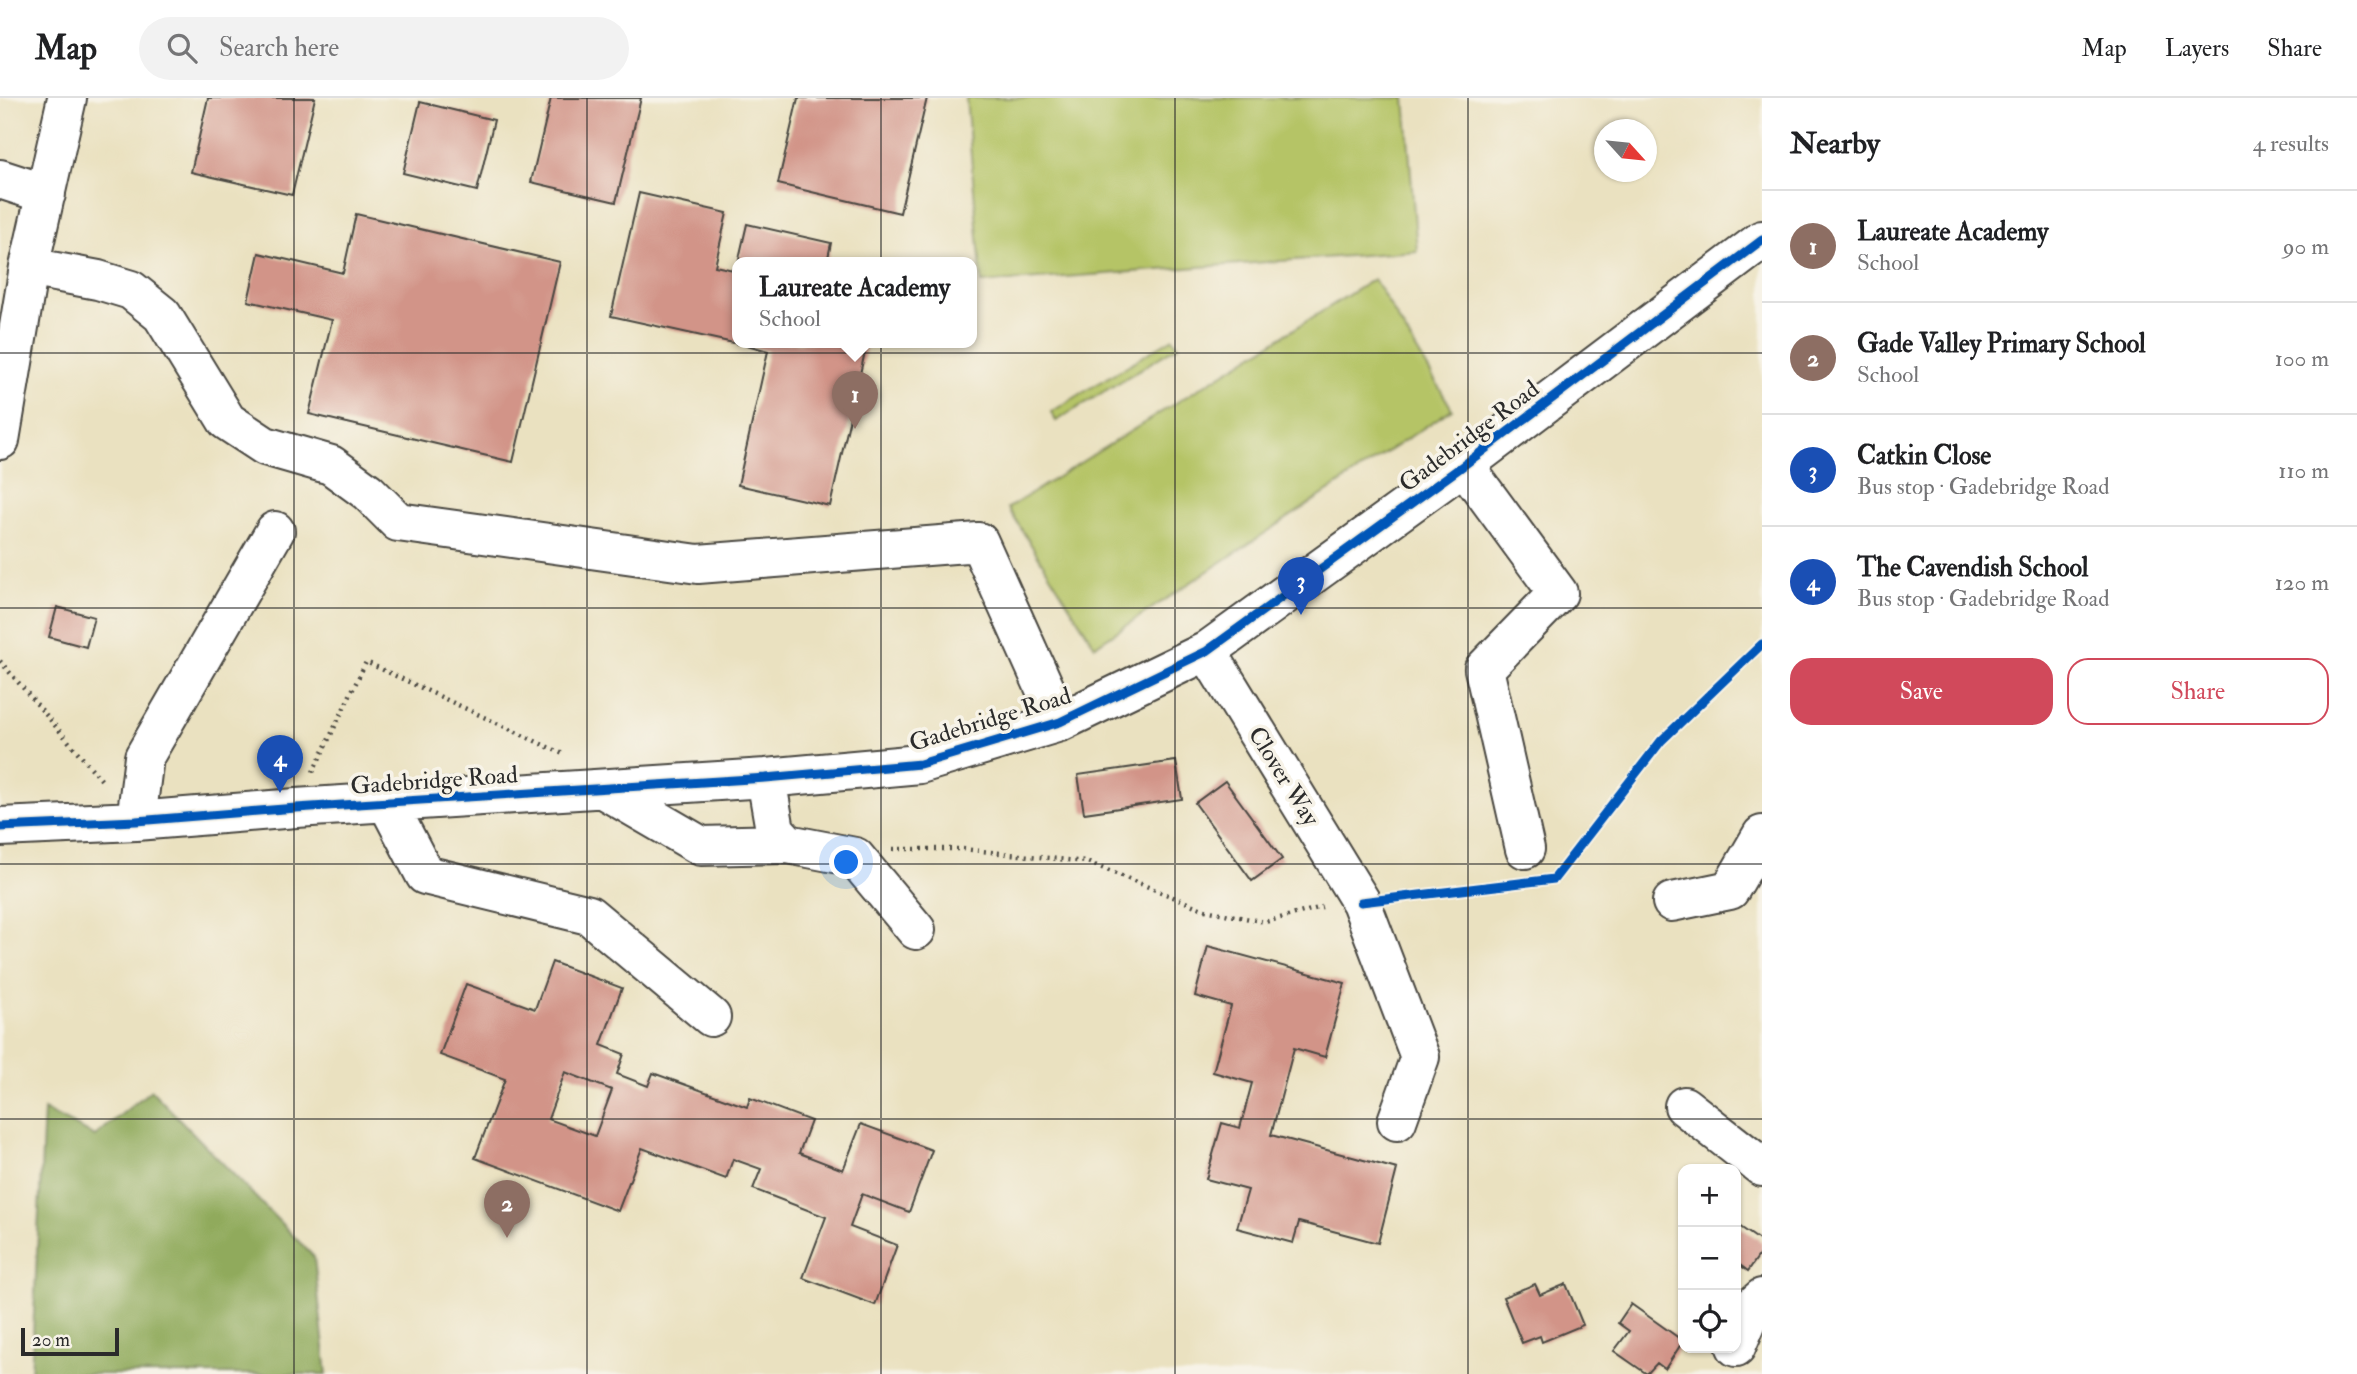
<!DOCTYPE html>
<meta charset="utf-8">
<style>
body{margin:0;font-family:"IM FELL Double Pica",serif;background:#f2f2f2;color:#202124}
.controls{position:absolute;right:21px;bottom:21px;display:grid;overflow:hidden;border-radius:14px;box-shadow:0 2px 5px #0004}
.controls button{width:63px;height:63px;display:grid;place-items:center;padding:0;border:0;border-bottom:2px solid #e0e0e0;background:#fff;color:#202124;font:35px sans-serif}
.compass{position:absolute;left:1594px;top:21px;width:63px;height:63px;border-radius:50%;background:#fff;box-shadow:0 2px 5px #0004;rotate:117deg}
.scale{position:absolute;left:21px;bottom:18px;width:98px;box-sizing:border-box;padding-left:7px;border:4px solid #2b2b2b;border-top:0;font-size:19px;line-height:24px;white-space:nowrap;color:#2b2b2b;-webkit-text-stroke:5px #f7f3e8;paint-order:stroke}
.you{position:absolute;left:847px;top:765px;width:24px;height:24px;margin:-18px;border:5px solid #fff;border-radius:50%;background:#1a73e8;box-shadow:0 0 0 10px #1a73e833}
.badge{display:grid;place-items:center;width:46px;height:46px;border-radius:50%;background:#d1495b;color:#fff;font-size:23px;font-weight:700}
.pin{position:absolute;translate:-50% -58px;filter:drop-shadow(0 2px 4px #0008)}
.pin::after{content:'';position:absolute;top:37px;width:24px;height:21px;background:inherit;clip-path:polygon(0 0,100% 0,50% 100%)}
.popup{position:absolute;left:732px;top:159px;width:245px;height:91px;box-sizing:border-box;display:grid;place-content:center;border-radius:14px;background:#fff;filter:drop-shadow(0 2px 5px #0005);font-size:23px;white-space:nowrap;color:#757577}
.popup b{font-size:26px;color:#202124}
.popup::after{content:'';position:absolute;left:50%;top:100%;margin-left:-14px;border:14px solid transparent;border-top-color:#fff}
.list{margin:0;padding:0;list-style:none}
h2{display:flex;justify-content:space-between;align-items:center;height:91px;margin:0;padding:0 28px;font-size:30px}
h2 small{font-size:23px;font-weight:400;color:#757577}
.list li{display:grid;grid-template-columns:46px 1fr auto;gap:21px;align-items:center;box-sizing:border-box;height:112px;padding:0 28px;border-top:2px solid #e0e0e0}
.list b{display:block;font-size:26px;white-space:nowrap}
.list p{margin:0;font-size:23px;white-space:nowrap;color:#757577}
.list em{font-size:23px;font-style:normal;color:#757577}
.actions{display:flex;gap:14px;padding:21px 28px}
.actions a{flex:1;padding:16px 0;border:2px solid #d1495b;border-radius:21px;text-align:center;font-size:24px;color:#d1495b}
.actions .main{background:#d1495b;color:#fff}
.icon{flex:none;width:38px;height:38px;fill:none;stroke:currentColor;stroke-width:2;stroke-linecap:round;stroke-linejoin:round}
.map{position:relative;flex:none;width:1762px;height:1276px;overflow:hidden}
header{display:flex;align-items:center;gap:42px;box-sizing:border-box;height:98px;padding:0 35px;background:#fff;border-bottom:2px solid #e0e0e0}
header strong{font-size:33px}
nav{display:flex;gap:38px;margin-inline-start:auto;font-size:24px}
.search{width:490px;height:63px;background:#f2f2f2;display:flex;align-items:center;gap:18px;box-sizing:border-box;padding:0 24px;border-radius:38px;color:#757577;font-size:26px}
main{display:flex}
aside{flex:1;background:#fff}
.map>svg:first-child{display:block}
.green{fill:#b5c466;stroke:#707848;stroke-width:2}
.forest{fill:#90aa5b;stroke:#5e6a43;stroke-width:2}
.building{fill:#d29488;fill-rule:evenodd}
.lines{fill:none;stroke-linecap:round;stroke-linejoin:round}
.minor-casing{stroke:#484641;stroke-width:42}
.path{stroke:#484641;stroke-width:4.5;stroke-dasharray:2 5;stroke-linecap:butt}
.minor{stroke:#fff;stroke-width:38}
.cycleway-casing{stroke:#f7f3e8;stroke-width:13}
.cycleway{stroke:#0057b8;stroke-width:9}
.grid{fill:none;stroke:#2b2b2b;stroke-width:2;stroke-opacity:0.55}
.labels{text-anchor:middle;stroke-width:7;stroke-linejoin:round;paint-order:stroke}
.street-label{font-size:24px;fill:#2b2b2b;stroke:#f7f3e8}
</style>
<header>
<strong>Map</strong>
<div class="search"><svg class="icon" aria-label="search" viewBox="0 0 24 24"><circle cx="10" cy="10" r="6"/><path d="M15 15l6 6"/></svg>Search here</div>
<nav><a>Map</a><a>Layers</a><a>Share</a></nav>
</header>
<main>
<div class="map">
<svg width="1762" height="1276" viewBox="0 0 1762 1276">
<rect width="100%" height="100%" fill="#f7f3e8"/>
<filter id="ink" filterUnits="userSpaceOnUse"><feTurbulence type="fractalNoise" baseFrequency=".0143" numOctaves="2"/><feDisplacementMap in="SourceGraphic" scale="14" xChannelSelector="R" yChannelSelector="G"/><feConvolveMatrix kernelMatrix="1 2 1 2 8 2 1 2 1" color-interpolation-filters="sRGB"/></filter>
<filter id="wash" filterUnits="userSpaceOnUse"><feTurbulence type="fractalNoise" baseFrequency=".00686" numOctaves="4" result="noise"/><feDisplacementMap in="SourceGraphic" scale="28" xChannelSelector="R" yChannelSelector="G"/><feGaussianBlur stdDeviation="1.57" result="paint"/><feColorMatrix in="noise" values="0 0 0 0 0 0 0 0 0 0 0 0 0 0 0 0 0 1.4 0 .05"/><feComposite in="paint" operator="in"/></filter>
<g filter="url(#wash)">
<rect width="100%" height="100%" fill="#eae1c0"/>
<path class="green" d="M966,0H1405L1417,153L982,185Z
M1374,181L1452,311L1095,548L1008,410Z
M1173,240L1178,248L1056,323L1051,314Z"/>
<path class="forest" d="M151,992L314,1159L327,1276H31L44,1012L95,1038Z"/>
<g id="blocks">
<path class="building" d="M208,0H315L292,97L191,74Z
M551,0H641L616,104L531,84Z
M798,0H927L900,115L778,86Z
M420,4L494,22L477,93L403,75Z
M639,95L727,115L715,168L738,173V246L611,218Z
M356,116L560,164L513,364L309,316L332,222L248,203L259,155L343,175Z
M747,126L831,145L827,165H738Z
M740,245H867L830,408L738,387L768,253Z
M57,509L94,519L86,549L49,539Z
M1176,663L1182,701L1084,715L1078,677Z
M1225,683L1282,761L1252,783L1195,705Z
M1208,848L1345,885L1325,959L1294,950L1271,1037L1397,1071L1378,1145L1299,1124L1293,1145L1237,1130L1248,1092L1206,1081L1222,1025L1240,1030L1252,985L1213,974L1231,908L1195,898Z
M552,864L622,890L601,947L624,956L617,976L648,988L653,975L747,1009L750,1000L811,1023L799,1055L843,1072L861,1026L932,1052L909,1114L862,1096L850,1129L897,1147L875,1207L803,1180L826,1119L753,1091L761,1071L733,1061L726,1081L642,1050L618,1113L475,1060L505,981L440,957L466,886L535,911ZM565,974L612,992L595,1038L548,1021Z
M1736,1126L1762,1144V1153L1748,1173L1736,1164Z
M1535,1186L1540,1197L1566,1186L1583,1227L1542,1244L1540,1238L1522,1245L1503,1199Z
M1631,1206L1683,1243L1665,1271L1657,1265L1647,1276L1614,1253L1629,1233L1618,1225Z"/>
</g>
</g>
<g filter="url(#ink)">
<use href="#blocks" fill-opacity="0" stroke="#484641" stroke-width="2"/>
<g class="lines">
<defs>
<path id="minor" d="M0,81L46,96
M29,169L98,182L131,192L162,217L227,323L265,348L331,367L368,394L398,424L698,466L979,444L1060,624
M0,342L29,169L67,0
M1464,367L1558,495L1484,571L1525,751
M1207,553L1361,804L1420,959L1397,1023
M603,691L701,748L788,746L775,732L766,680
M387,704L425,777L589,817L711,919
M136,723L144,659L275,433
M0,729L136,723L296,710L766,680L920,666L1060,624L1207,553L1464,367L1762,142
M788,746L855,759L916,832
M1672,804L1730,792L1762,737
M1684,1008L1762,1069
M1736,1249L1754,1207L1762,1200"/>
</defs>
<use href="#minor" class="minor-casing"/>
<path class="path" d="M0,563L104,685
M313,674L366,564L565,657
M893,751H962L1087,764L1205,812L1265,824L1322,809"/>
<use href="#minor" class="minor"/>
<defs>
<path id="cycleway" d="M0,729L136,723L296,710L766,680L920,666L1060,624L1207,553L1464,367L1762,142
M1361,804L1554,781L1661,643L1762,546"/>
</defs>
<use href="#cycleway" class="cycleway-casing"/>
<use href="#cycleway" class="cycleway"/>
</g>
</g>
<path class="grid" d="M294,0V1276M587,0V1276M881,0V1276M1175,0V1276M1468,0V1276M0,255H1762M0,510H1762M0,766H1762M0,1021H1762"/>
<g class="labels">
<g class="street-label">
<text transform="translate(1469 338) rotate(-37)" y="8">Gadebridge Road</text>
<text transform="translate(990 621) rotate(-17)" y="8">Gadebridge Road</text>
<text transform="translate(1284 678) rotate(58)" y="8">Clover Way</text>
<text transform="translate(434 682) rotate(-4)" y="8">Gadebridge Road</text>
</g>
</g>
</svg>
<div class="controls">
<button>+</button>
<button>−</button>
<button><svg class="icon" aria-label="locate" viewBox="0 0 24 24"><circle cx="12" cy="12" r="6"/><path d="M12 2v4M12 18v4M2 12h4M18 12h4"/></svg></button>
</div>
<svg class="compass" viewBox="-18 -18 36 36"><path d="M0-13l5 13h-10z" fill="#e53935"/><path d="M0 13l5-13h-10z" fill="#757577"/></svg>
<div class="scale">20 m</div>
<div class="you"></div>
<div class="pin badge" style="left:855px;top:331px;background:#8d6e63">1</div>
<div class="popup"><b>Laureate Academy</b>School</div>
<div class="pin badge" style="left:507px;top:1140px;background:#8d6e63">2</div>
<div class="pin badge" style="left:1301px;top:517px;background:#1a4fb4">3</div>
<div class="pin badge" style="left:280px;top:695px;background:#1a4fb4">4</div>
</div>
<aside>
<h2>Nearby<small>4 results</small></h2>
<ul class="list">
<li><span class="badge" style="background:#8d6e63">1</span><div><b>Laureate Academy</b><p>School</p></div><em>90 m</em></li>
<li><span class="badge" style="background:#8d6e63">2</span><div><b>Gade Valley Primary School</b><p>School</p></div><em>100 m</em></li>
<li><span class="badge" style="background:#1a4fb4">3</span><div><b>Catkin Close</b><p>Bus stop · Gadebridge Road</p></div><em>110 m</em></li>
<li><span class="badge" style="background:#1a4fb4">4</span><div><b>The Cavendish School</b><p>Bus stop · Gadebridge Road</p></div><em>120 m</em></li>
</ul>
<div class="actions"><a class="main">Save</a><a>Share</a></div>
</aside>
</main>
